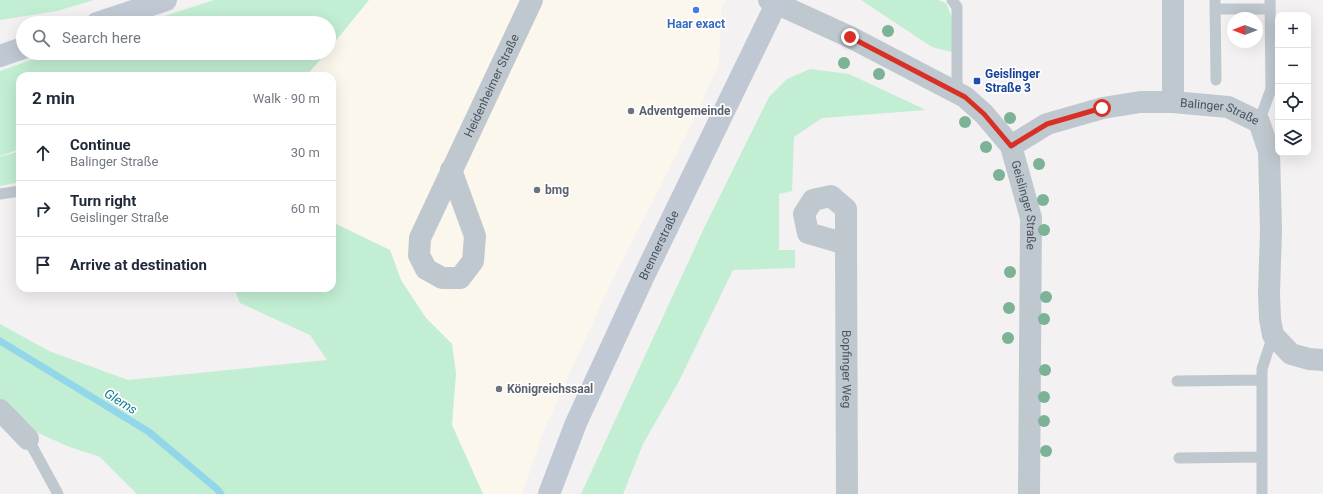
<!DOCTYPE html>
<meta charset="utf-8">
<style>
body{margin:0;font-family:Roboto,sans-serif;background:#f6f6f7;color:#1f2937}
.controls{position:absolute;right:12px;top:12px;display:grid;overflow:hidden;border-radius:8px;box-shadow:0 4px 16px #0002}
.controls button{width:36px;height:36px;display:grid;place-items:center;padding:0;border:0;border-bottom:1px solid #e0e1e3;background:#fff;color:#1f2937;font:20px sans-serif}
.compass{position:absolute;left:1227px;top:12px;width:36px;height:36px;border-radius:50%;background:#fff;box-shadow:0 4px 16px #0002;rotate:270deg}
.stop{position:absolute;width:12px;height:12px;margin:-9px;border:3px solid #d93025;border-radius:50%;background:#fff}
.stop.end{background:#d93025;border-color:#fff;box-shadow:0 1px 4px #0008}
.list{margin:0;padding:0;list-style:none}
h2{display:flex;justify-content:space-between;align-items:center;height:52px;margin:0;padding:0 16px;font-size:17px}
h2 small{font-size:13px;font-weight:400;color:#747a83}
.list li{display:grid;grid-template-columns:26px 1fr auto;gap:12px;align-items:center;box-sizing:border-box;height:56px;padding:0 16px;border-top:1px solid #e0e1e3}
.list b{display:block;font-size:15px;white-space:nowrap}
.list p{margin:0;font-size:13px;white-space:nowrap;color:#747a83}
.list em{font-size:13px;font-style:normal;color:#747a83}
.icon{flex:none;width:22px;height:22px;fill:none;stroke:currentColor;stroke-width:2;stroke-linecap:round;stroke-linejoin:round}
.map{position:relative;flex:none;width:1323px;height:494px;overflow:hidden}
.search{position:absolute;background:#fff;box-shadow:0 4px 16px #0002;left:16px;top:16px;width:320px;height:44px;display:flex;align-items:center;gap:10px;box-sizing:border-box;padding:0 14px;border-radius:22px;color:#747a83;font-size:15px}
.panel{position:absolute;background:#fff;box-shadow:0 4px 16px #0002;left:16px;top:72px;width:320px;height:220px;border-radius:12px}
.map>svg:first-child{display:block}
.commercial{fill:#fcf7ec}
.green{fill:#c2eed3}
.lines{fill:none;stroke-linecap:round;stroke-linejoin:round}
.stream{stroke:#91d7e9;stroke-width:7}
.service{stroke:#bfc8cf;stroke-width:11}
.minor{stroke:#bfc8cf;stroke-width:22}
.secondary{stroke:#c0c9d3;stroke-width:22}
.tree{fill:#7cb296}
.route{stroke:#d93025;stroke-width:5}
.shop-dot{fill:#3f7fe0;stroke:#fff;stroke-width:1.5}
.transit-dot{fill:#1a4fb4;stroke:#fff;stroke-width:1.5}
.worship-dot{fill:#6b7280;stroke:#fff;stroke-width:1.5}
.labels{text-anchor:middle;stroke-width:3.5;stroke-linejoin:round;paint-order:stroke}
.shop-label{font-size:12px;font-weight:bold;fill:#366cbe;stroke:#fff}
.transit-label{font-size:12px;font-weight:bold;fill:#164399;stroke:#fff;text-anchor:start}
.street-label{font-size:12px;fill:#49545e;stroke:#fff}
.worship-label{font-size:12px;font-weight:bold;fill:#5b616d;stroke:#fff;text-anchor:start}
.water-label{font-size:13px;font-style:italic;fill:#127e99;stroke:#fff}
</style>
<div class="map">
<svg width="1323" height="494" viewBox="0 0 1323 494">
<rect width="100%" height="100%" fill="#f3f1f1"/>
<path class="commercial" d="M369,0H726L721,7L719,64L686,136L609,287L545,428L522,494H483L452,425L456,373L452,344L426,318L401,280L390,250L332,222V76H307L316,59L321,53H329V44Z"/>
<path class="green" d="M0,0H94L57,11L0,20Z
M214,0H369L329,49V23H143Z
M861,0H938L946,3L952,18V52L932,47Z
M51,53H326L306,76H20V149L0,156V71Z
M810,69L849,74L926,110L822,118L794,137L792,191L779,194V250H795V268L733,270L679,381L643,444L623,494H581L705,226L769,97L787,79Z
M20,151V182L0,186V157Z
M332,222L390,250L401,280L426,318L452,344L456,373L452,425L483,494H137L100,457L67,446L34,431L0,408V324L49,351L128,380L327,360L310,335L240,303L234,288H332Z"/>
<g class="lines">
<path class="stream" d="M0,341L149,432L217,489L221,494"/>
<path class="service" d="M952,0L957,7V93
M1215,0L1216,80
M1216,9H1270
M1259,122L1271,89L1270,0
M0,194L20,191
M1177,381L1262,380
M28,439L58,494
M1179,458L1262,457
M1262,494V369L1273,335"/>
<g class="minor">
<path id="s1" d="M769,0L850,37L965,97L984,114L1011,146L1031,218L1029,494"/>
<path d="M1173,0V102"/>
<path id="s2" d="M1011,146L1047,124L1103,108L1140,102H1173L1228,107L1259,122L1269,151L1271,230L1269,293L1270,319L1273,335L1291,354L1309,359L1323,360"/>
<path id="s3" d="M451,170L475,236L473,261L460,278H442L426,269L419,255L420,238L532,0"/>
<path id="s4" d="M846,244L808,233L804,214L813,200L831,196L846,209V244L847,494"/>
<path d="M0,410L28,439"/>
</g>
<g class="secondary">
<path d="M97,23L166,0"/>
<path d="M0,56L23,48"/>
<path id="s5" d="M549,494L576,423L643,278L778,0"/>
</g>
</g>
<g class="tree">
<circle cx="888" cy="31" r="6"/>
<circle cx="844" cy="63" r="6"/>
<circle cx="879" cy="74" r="6"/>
<circle cx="1010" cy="118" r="6"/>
<circle cx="965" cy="122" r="6"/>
<circle cx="986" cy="147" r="6"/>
<circle cx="1039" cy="164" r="6"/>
<circle cx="999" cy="175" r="6"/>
<circle cx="1043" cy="200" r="6"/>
<circle cx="1044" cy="230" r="6"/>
<circle cx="1010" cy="272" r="6"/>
<circle cx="1046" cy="297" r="6"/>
<circle cx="1009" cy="308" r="6"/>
<circle cx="1044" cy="319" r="6"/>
<circle cx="1008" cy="338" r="6"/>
<circle cx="1045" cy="370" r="6"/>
<circle cx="1044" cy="397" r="6"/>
<circle cx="1044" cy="421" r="6"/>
<circle cx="1046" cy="451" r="6"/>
</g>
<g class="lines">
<path class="route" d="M850,37L965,97L984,114L1011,146L1047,124L1102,108"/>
</g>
<circle class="shop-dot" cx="696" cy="10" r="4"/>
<rect class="transit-dot" x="973" y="77" width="8" height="8" rx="2"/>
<g class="worship-dot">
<circle cx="631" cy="111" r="4"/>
<circle cx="537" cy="190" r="4"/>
<circle cx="499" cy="389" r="4"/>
</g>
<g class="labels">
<g class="shop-label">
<text x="696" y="28">Haar exact</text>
</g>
<g class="transit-label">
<text x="985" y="78">Geislinger<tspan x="985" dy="14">Straße 3</tspan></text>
</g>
<g class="street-label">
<text dy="4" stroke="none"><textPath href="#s3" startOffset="354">Heidenheimer Straße</textPath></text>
<text dy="4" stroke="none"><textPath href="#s2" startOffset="219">Balinger Straße</textPath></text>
<text dy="4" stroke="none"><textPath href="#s1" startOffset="347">Geislinger Straße</textPath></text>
<text dy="4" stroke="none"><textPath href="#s5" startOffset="272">Brennerstraße</textPath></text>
<text dy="4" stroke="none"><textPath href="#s4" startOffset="274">Bopfinger Weg</textPath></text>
</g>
<g class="worship-label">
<text x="639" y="115">Adventgemeinde</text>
<text x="545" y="194">bmg</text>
<text x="507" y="393">Königreichssaal</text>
</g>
<g class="water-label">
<text transform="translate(121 401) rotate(32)" y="5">Glems</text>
</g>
</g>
</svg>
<div class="controls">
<button>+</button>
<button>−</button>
<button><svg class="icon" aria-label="locate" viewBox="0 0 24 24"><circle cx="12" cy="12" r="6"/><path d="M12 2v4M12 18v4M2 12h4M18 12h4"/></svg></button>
<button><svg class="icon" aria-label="layers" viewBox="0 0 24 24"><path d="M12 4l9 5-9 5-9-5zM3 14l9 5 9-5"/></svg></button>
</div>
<svg class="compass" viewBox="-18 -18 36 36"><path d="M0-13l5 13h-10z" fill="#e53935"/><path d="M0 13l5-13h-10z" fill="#747a83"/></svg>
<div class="stop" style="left:1102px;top:108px"></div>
<div class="stop end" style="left:850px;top:37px"></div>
<div class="search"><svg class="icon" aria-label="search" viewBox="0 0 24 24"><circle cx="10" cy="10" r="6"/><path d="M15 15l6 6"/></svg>Search here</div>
<section class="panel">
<h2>2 min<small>Walk · 90 m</small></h2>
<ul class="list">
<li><svg class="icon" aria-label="ahead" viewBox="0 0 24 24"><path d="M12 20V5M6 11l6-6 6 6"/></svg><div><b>Continue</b><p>Balinger Straße</p></div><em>30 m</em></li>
<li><svg class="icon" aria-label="right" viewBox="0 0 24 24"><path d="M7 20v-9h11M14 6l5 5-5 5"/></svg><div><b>Turn right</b><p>Geislinger Straße</p></div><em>60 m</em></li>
<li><svg class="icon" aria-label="arrive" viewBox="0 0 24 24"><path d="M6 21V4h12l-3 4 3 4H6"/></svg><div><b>Arrive at destination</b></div></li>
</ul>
</section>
</div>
